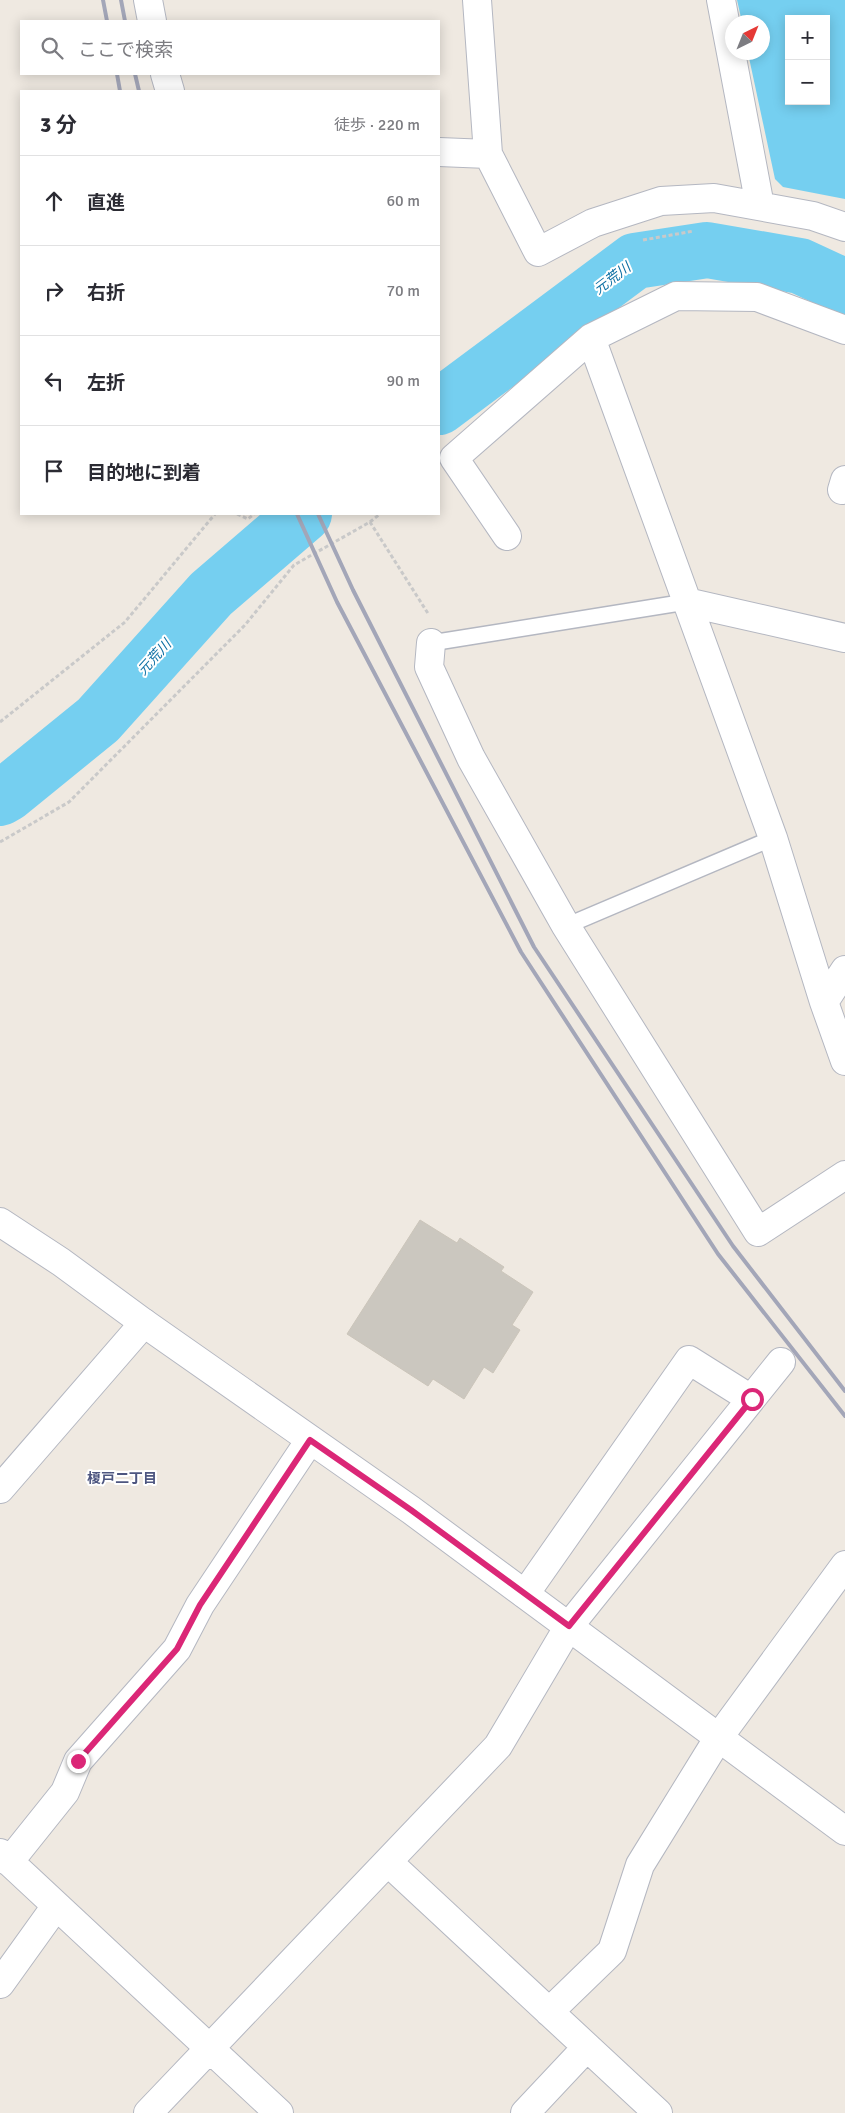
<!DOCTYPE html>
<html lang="ja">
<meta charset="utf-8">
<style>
body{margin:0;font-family:Signika,"Noto Sans JP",sans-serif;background:#f2f2f3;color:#2b2b33}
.controls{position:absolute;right:15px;top:15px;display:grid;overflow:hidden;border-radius:0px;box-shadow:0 2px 12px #0003}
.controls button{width:45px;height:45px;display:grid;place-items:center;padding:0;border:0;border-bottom:1px solid #e1e1e2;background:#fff;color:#2b2b33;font:25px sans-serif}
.compass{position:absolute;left:725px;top:15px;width:45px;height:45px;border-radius:50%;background:#fff;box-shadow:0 2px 12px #0003;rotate:43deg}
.stop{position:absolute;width:15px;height:15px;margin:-11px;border:4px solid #db2777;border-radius:50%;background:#fff}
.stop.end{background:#db2777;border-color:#fff;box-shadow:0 1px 5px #0008}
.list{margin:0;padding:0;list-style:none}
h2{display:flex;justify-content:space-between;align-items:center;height:65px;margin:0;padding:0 20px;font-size:21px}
h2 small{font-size:16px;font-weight:400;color:#7c7c81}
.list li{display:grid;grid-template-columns:32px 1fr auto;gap:15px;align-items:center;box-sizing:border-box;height:90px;padding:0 20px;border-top:1px solid #e1e1e2}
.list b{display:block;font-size:19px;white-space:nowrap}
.list em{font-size:16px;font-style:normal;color:#7c7c81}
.icon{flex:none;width:28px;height:28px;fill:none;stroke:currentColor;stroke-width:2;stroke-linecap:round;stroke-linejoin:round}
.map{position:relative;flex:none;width:845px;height:2113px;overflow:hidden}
.search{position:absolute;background:#fff;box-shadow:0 2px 12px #0003;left:20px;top:20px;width:420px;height:55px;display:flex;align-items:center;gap:12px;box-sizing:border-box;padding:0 18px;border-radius:0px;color:#7c7c81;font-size:19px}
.panel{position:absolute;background:#fff;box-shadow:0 2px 12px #0003;left:20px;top:90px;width:420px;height:425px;border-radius:0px}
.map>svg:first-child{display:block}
.water{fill:#75cff0;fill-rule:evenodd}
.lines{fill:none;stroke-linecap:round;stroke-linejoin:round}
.river{stroke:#75cff0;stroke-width:56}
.building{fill:#cbc7bf;stroke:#cbc5ba}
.service-casing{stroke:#b4b7c1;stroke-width:18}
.minor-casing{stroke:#b4b7c1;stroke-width:30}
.tertiary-casing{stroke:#b4b7c1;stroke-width:30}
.path{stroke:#c9c9c9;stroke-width:3;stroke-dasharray:4 2.5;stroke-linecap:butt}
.service{stroke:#fff;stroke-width:15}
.minor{stroke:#fff;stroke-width:28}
.tertiary{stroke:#fff;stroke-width:28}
.rail{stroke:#a3a6b8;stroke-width:4}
.route{stroke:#db2777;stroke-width:6}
.labels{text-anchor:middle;stroke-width:4;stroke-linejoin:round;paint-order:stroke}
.water-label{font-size:14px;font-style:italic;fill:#0d6fa3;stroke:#fff}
.neighbourhood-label{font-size:14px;font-weight:bold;fill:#4d5680;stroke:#fff}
</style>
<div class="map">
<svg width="845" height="2113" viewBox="0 0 845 2113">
<rect width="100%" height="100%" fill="#efe9e1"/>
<path class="water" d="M737,0H845V199L783,187L775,179L748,53L762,52V22H742ZM789,19H826V101H789Z"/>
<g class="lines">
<path class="river" d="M439,407L635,261L707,250L800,266L845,287
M0,798L7,794L98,720L211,594L304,514"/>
</g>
<path class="building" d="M420,1220L457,1243L460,1238L504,1267L501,1271L533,1292L512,1325L520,1330L493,1373L484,1367L464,1399L433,1379L428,1386L347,1334Z"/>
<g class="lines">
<defs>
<path id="service" d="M431,643L686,602
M566,926L773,838"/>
<path id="minor" d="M148,0L152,21
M477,0L488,154L538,252L593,223L661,201L714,198L813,216L845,227
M721,0L760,206
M165,74L170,91
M439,152L488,154
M845,330L757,297L676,296L591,338L773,838L824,1002L845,1061
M842,490L845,480
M507,536L454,458L591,338
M686,602L845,638
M431,643L429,667L471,758L566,926L758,1232L845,1175
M824,1002L845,970
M0,1489L144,1323
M525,1594L689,1360L751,1399
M0,1853L279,2113
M9,1862L65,1792L78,1761L177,1649L200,1605L310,1440
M388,1862L658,2113
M0,1984L56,1906
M549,2012L612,1951L640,1865L719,1737L845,1565
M148,2113L498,1746L569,1626L781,1362
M525,2113L587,2047"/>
<path id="tertiary" d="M0,1222L61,1262L144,1323L411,1510L845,1831"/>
</defs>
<use href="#service" class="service-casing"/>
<use href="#minor" class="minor-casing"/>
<use href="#tertiary" class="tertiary-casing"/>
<path class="path" d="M643,240L694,231
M237,514L248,519L254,514
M370,522L380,514
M0,722L125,622L215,514
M0,842L69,802L245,625L294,565L370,522L429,615"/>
<use href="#service" class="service"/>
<use href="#minor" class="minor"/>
<use href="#tertiary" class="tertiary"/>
<path class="rail" d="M103,0L107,21
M121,0L125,21
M117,74L120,91
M135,74L139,91
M297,514L337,602L521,952L718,1254L845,1416
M318,514L353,590L534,947L733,1246L845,1391"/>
</g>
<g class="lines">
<path class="route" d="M78,1761L177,1649L200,1605L310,1440L411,1510L569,1626L752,1399"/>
</g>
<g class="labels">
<g class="water-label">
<text transform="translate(612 278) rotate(-37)" y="5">元荒川</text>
<text transform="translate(154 657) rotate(-48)" y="5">元荒川</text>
</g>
<g class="neighbourhood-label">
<text x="122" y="1483">榎戸二丁目</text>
</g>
</g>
</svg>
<div class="controls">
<button>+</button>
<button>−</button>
</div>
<svg class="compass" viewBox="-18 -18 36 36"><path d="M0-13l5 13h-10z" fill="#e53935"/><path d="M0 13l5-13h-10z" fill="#7c7c81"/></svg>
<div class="stop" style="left:752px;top:1399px"></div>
<div class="stop end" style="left:78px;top:1761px"></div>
<div class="search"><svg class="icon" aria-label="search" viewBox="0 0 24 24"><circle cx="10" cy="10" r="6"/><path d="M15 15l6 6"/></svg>ここで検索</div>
<section class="panel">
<h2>3 分<small>徒歩 · 220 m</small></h2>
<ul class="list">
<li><svg class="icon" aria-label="ahead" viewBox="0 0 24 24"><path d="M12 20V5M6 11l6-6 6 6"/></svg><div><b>直進</b></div><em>60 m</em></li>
<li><svg class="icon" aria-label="right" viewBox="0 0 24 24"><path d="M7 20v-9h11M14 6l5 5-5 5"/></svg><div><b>右折</b></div><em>70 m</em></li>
<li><svg class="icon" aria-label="left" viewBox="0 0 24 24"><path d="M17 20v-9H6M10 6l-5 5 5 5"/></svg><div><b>左折</b></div><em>90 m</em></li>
<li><svg class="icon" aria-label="arrive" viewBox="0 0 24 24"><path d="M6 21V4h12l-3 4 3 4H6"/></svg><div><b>目的地に到着</b></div></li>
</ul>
</section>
</div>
